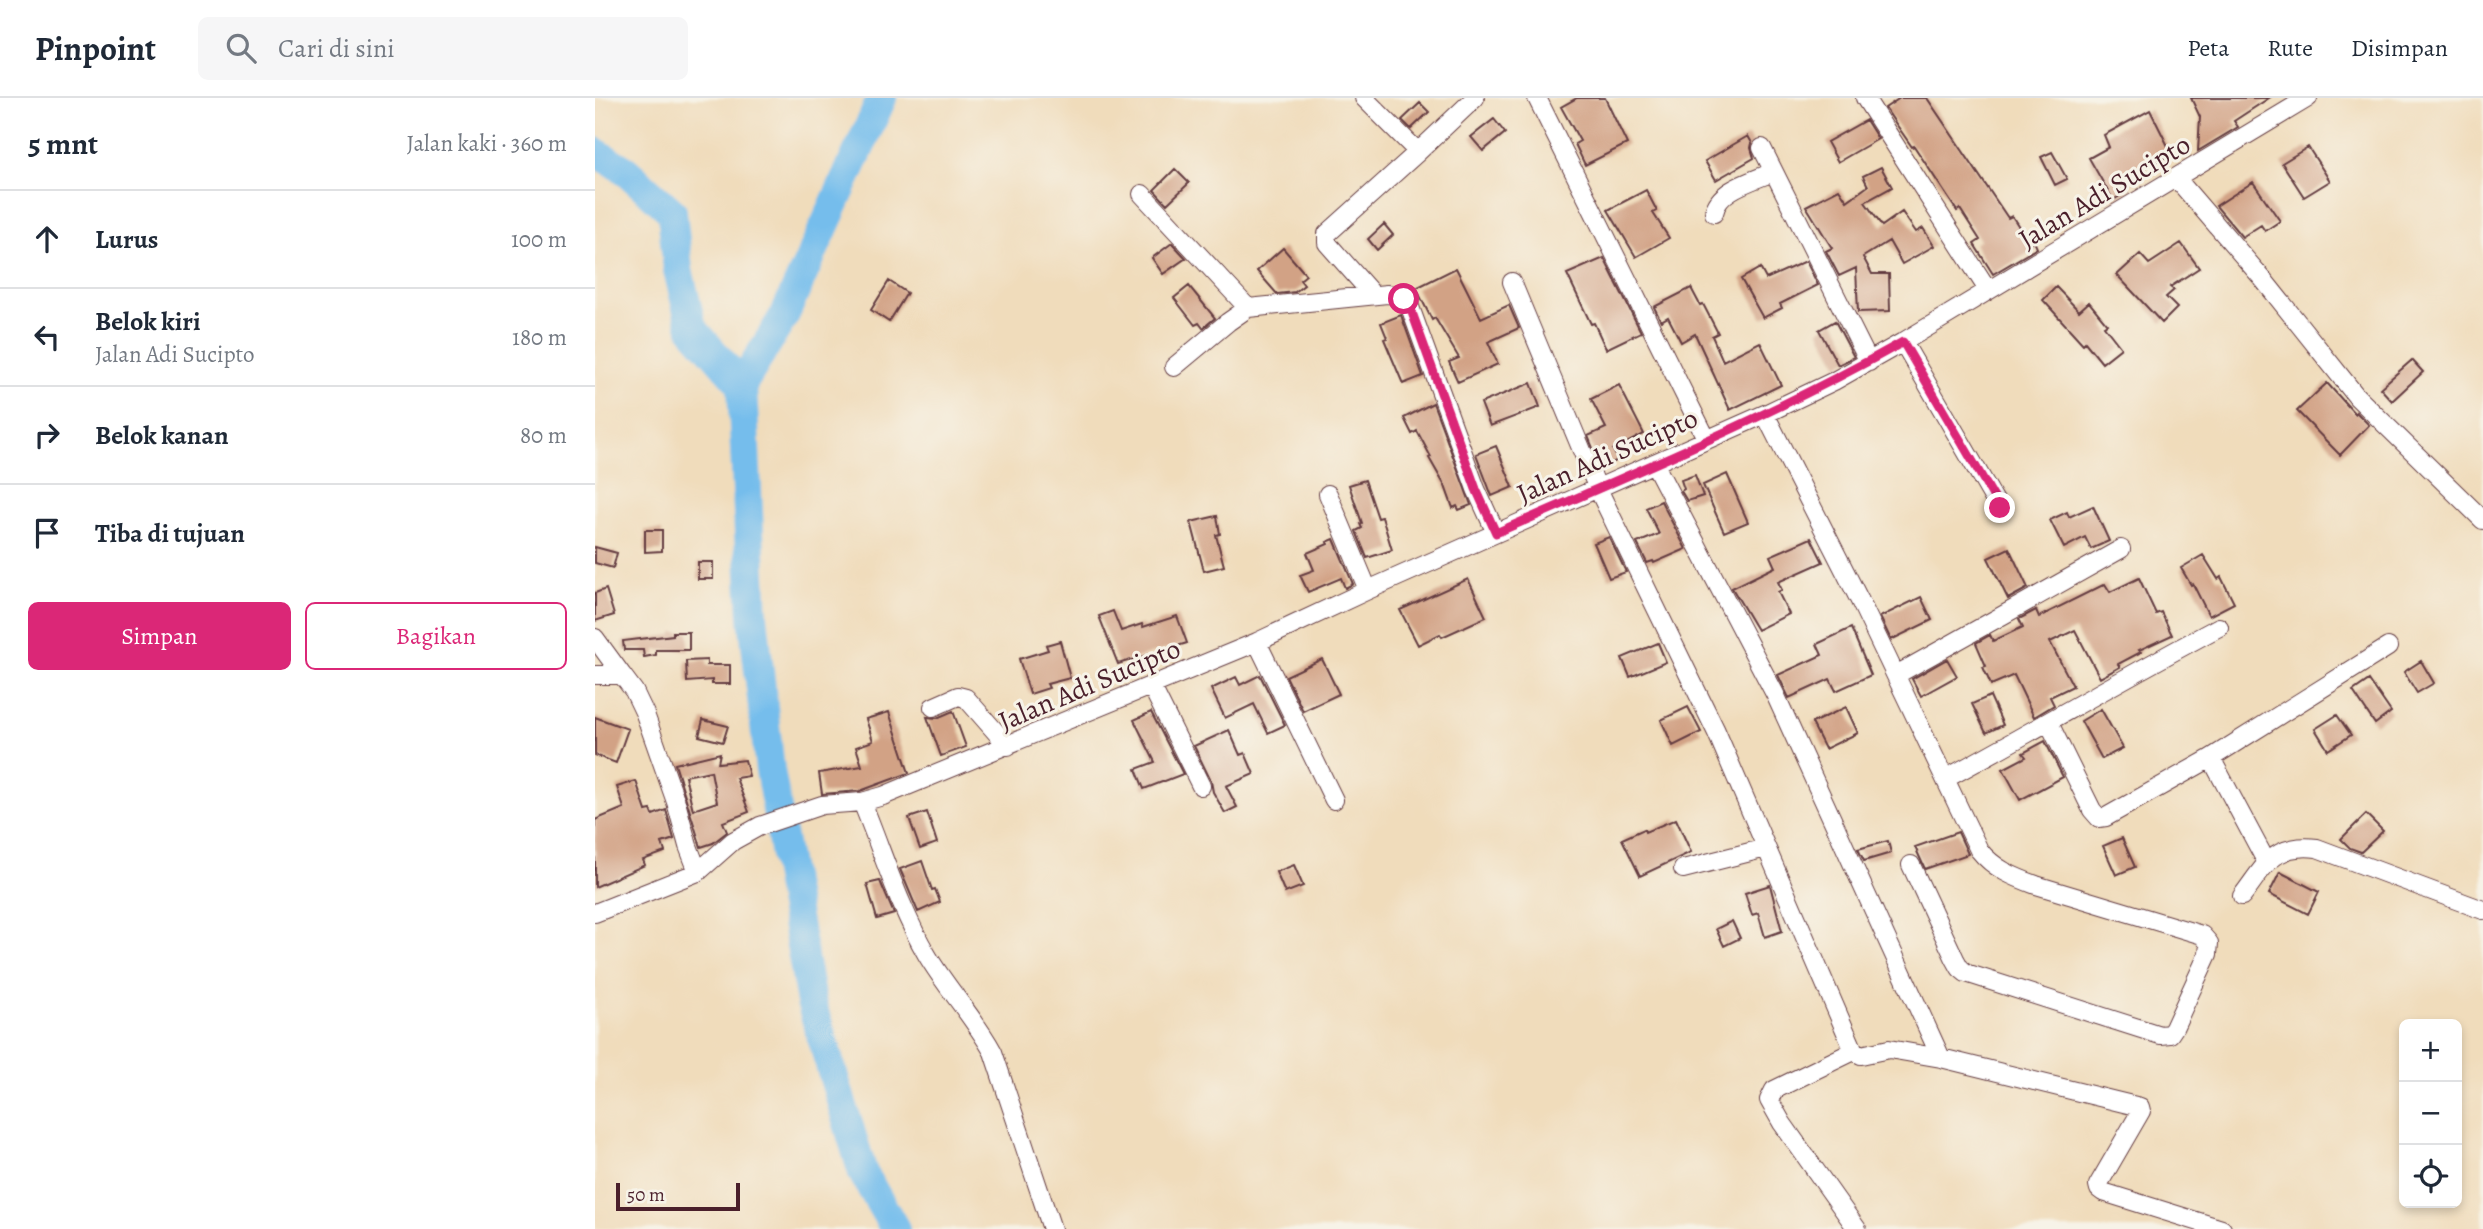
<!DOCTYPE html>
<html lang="id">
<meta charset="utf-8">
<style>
body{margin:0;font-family:Alegreya,serif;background:#f6f6f7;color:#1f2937}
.controls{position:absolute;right:21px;bottom:21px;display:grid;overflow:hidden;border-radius:10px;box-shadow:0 4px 10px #0003}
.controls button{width:63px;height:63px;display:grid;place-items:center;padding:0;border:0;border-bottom:2px solid #e0e1e3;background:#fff;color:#1f2937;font:35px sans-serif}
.scale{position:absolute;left:21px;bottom:18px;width:124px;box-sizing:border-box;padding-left:7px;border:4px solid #4a1f2b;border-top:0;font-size:19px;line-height:24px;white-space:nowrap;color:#4a1f2b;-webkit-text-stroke:5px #f7f3e8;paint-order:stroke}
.stop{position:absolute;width:21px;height:21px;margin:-16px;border:5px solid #db2777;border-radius:50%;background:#fff}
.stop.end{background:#db2777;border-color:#fff;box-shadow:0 2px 7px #0008}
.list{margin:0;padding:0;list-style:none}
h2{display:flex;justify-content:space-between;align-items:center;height:91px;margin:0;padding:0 28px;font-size:30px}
h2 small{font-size:23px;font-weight:400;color:#747a83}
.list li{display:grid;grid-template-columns:46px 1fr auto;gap:21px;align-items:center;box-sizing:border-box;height:98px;padding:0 28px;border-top:2px solid #e0e1e3}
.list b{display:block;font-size:26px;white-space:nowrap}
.list p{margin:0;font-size:23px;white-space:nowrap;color:#747a83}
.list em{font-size:23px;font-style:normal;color:#747a83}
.actions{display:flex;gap:14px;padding:21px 28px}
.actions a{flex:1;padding:16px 0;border:2px solid #db2777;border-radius:10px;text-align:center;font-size:24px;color:#db2777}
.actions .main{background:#db2777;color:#fff}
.icon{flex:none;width:38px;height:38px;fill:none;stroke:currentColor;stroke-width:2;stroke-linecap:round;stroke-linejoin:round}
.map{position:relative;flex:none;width:1888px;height:1131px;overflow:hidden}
header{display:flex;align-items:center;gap:42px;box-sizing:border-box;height:98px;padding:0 35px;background:#fff;border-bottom:2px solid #e0e1e3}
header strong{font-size:33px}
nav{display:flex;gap:38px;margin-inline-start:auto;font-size:24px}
.search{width:490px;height:63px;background:#f6f6f7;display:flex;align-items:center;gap:18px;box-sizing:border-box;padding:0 24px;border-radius:10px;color:#747a83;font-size:26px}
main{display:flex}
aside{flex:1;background:#fff}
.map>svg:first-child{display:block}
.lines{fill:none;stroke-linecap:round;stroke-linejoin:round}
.river{stroke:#74bdec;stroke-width:30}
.building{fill:#d2a285;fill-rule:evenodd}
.minor-casing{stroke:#633b41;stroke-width:20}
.minor{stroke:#fff;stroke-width:18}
.route{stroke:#db2777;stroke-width:9}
.labels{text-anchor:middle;stroke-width:6;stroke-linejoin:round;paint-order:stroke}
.street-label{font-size:28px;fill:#4a1f2b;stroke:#f7f3e8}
</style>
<header>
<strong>Pinpoint</strong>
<div class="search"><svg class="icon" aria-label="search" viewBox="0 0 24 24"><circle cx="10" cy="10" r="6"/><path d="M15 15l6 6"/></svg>Cari di sini</div>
<nav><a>Peta</a><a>Rute</a><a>Disimpan</a></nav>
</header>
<main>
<aside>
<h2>5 mnt<small>Jalan kaki · 360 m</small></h2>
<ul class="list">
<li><svg class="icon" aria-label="ahead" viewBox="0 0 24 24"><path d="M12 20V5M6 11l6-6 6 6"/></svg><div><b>Lurus</b></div><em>100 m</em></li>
<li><svg class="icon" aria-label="left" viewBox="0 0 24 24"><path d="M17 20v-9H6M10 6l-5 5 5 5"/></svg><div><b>Belok kiri</b><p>Jalan Adi Sucipto</p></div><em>180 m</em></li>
<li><svg class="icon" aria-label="right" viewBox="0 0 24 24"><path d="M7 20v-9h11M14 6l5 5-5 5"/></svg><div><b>Belok kanan</b></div><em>80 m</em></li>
<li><svg class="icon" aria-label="arrive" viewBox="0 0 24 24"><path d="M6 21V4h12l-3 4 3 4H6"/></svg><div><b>Tiba di tujuan</b></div></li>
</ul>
<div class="actions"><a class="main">Simpan</a><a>Bagikan</a></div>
</aside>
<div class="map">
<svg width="1888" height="1131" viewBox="0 0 1888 1131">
<rect width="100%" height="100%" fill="#f7f3e8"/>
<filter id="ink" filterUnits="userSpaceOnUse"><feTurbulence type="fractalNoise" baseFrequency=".0143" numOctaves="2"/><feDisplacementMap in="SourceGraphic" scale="14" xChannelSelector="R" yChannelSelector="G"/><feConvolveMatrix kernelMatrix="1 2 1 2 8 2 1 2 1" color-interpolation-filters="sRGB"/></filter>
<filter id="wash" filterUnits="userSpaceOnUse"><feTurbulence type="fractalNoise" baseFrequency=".00686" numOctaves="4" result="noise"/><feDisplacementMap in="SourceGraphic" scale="28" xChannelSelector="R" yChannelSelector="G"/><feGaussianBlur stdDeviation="1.57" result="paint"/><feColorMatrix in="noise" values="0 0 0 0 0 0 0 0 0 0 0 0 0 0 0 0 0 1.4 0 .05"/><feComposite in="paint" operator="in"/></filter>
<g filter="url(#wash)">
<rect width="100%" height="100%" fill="#f0dcbb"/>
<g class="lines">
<path class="river" d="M287,0L190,216L147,287L158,519L175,672L216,904L268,1075L300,1131
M0,54L30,72L77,114L83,172L97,230L147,287"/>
</g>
<g id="blocks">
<path class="building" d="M982,0H1010L1032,46L990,67L980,46L985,43L966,9Z
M1305,0H1332L1413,120L1417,118L1435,146L1439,143L1442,150L1398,176L1379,146L1385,142L1365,111L1362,113L1319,48L1317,49L1290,10Z
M1596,0H1674L1639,23L1643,29L1603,53L1605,19Z
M825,5L834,14L816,31L807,22Z
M1555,12L1577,56L1544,72L1548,79L1529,88L1532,94L1518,102L1494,60L1514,49L1509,37Z
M899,21L910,35L888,53L876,39Z
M1271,22L1283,41L1243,64L1232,44Z
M1153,38L1157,45L1156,50L1159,60L1121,82L1110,63Z
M1713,49L1735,83L1709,99L1687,65Z
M1457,54L1472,81L1460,87L1446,59Z
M1286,69L1297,89L1270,104L1287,128L1307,114L1321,134L1328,130L1339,148L1307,166L1294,143L1268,159L1277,176H1294L1295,213L1263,214L1261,170L1244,178L1231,153L1237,150L1211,108L1244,91L1252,103L1273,88L1268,78Z
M580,71L594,85L572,106L559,92Z
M1658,84L1685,123L1670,133L1666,127L1647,139L1621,108Z
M1051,92L1062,113L1058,115L1074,140L1041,159L1013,112Z
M789,126L798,137L782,152L773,141Z
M577,145L591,160L568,176L557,160Z
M1586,145L1604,170L1575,189L1579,192L1571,199L1582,210L1567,225L1522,177L1545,156L1554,166Z
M688,150L711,177L705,182L709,187L700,194L682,196L662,173Z
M1009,160L1046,234L1011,251L999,225L996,226L972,176Z
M1211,163L1223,187L1185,206L1187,210L1168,220L1146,181L1165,170L1171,181Z
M861,170L886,220L914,207L924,230L893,244L903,266L863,284L854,264L864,260L840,220L837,222L821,190Z
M294,183L312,195L294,224L276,212Z
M594,188L620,220L608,230L604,225L600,227L579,200Z
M1461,189L1484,213L1494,204L1512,226L1509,228L1526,250L1507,265L1490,244L1488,246L1448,202Z
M1096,190L1105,207L1108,206L1123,235L1117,238L1128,263L1165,244L1186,287L1135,312L1100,236L1086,244L1073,219L1066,223L1059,209Z
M806,217L828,278L808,286L789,241L792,240L786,225Z
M1240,223L1259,259L1243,267L1224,232Z
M1817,262L1828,274L1797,303L1785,290Z
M936,285L945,309L895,328L886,305Z
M1732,285L1760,316L1761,314L1774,327L1745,357L1702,313Z
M1024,287L1049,336L1018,352L1023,362L1006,370L993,338L1011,330L996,301Z
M838,305L876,407L864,412L862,408L858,410L850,388L834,360L836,359L822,333L817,336L809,320Z
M901,348L918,389L897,398L881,356Z
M1132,376L1153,424L1129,434L1108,387Z
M1100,377L1108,398L1092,403L1086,393L1089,391L1086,382Z
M770,382L783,420L787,419L797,452L772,460L761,433L767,430L765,426L767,425L754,387Z
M1066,403L1091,451L1059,465L1058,463L1052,465L1042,445L1064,436L1051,410Z
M1498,408L1514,443L1496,451L1490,439L1469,450L1455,422L1472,414L1474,419Z
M622,418L625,436L621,437L629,468L609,473L596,424Z
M50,432H67V453L50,454Z
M1014,439L1031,474L1014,480L999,445Z
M1216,440L1228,464L1183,484L1187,492L1183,494L1194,516L1162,532L1137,490L1180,469L1175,458Z
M739,441L758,486L750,490L746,480L713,494L705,477L719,472L712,455L733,446L732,444Z
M0,449L22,455L18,470L0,465Z
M1414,450L1433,490L1413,501L1393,460Z
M1608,457L1623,481L1626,479L1639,505L1614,518L1598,486L1596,487L1586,470Z
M103,464H118V481H103Z
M1544,480L1561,516L1566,514L1577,537L1544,552L1546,554L1523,566L1525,569L1505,580L1480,532L1455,544L1478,588L1455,599L1459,607L1439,619L1419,577L1396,587L1388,569L1391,568L1381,545L1395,537L1398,543L1428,529L1424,521L1441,512L1444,519L1510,486L1515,494Z
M873,481L891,519L847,539L845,536L823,547L805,512Z
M11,491L19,517L0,523V495Z
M1326,499L1337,522L1296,542L1285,519Z
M518,513L526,533L547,526L548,529L582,518L592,545L523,566L504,518Z
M1256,530L1276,577L1241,593L1235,581L1194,600L1183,577L1227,557L1222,546Z
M78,534H94V552H61V557L49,559L48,552H29L28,543L78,537Z
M465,543L475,580L452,586L454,590L435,596L424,561L453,552L451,547Z
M1063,545L1071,564L1035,579L1027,560Z
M727,561L744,596L708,613L691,578Z
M1352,561L1362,578L1326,598L1317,581Z
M112,562V567H135V586H117V582L92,584L91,563Z
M1826,563L1839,585L1822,595L1809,574Z
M665,577L690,627L673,635L659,606L630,620L616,591L641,579L645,587Z
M1774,582L1796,614L1780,626L1758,593Z
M1395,598L1408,627L1391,635L1377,606Z
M1093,609L1106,634L1078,648L1066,622Z
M1251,609L1263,635L1230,651L1217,625Z
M1506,611L1528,650L1507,661L1486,623Z
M358,613L371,649L346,658L332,619L342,620Z
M294,614L314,675L265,693L227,696L224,675L267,668L261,649L278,643L271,621Z
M556,614L588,676L549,691L541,671L560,664L539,622Z
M1742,617L1756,637L1733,652L1720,631Z
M0,619L33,631L21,665L0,657Z
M108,622L133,628L128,644L104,638Z
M634,632L645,657L650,655L659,676L631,688L642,709L630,715L618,694L616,683L599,648Z
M1450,643L1468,679L1425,702L1408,671L1431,659L1428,655Z
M125,655L123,665L150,662L154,678L141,680L154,714L128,724L132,734L118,745L106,749L80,666ZM116,673L122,704L98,712L90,678Z
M41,683L51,713L56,712L58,717L71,712L79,741L67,745L70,754L48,762L50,767L0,789V722L29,710L22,689Z
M332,714L342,745L325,751L314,720Z
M1771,716L1788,733L1766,754L1755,750L1746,741Z
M1081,721L1096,754L1045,778L1027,741L1049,731L1050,734Z
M1363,734L1373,756L1330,771L1320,749Z
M1527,740L1540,769L1521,777L1508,748Z
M1293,743L1296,755L1269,763L1263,751Z
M327,763L337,792L340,791L345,804L323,814L305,771Z
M699,767L708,788L690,795L681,774Z
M1685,774L1724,794L1713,816L1674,796Z
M285,783L299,816L282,821L272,786Z
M1175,787L1187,833L1170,839L1163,815L1157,817L1150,795Z
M1137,823L1145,840L1129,848L1121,831Z"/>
</g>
</g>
<g filter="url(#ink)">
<use href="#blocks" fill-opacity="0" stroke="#633b41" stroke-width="2"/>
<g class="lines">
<defs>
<path id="minor" d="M769,0L823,54L880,0
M942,0L1112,342
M1270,0L1393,192
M1167,50L1274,264
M1581,80L1667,180L1762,299L1888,422
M547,96L653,210
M1119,115C1123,91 1158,83 1178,74
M917,184L1003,391L1121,633L1259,953L1266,957L1294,951L1346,960L1545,1009L1546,1013L1503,1087L1504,1091L1508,1094L1627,1131
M778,197L732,145V136L823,54
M1308,244L1404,410
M579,269L633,224L653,210L792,196C804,197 809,200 815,209L881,391L901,435
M1170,316L1266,505L1384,752C1399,771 1419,779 1441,787L1607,837L1614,845L1613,856L1579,930L1575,936L1565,937L1371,875L1365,870L1360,861L1316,767
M1059,365L1180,596L1346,960
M733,396L773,492
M0,540L27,577
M662,544L739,702
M0,577H27L39,593L50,616L81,704L93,748L103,774
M1301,577L1526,451
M556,587L606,688
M338,609L363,598L371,600L413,648
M1454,625L1497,712L1504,720L1511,719L1616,660L1793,549
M1616,660L1671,763
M1350,681C1442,631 1532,578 1624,529
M267,704C288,755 304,809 332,857C352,891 379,919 398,954L457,1131
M1088,771L1171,750
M1647,798C1670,768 1678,745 1722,750L1888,812
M0,815L103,774L138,743L165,728L227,707L267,704L288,698L662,544L773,492L1170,316L1239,283L1308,244L1713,0
M1259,953L1179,992L1174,1002L1187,1025L1262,1131"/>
</defs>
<use href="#minor" class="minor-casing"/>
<use href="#minor" class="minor"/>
</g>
</g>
<g class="lines" filter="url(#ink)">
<path class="route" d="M809,201L815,209L881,391L901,435C1038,375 1177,318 1308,244L1405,410"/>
</g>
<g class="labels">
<g class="street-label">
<text transform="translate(1509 93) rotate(-31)" y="10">Jalan Adi Sucipto</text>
<text transform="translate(1012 357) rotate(-24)" y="10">Jalan Adi Sucipto</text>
<text transform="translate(494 586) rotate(-23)" y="10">Jalan Adi Sucipto</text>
</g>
</g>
</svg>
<div class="controls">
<button>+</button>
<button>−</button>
<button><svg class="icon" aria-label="locate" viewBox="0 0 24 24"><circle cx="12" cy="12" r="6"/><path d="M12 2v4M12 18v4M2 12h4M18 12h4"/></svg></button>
</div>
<div class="scale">50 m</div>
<div class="stop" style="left:809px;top:201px"></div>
<div class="stop end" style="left:1405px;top:410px"></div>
</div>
</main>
